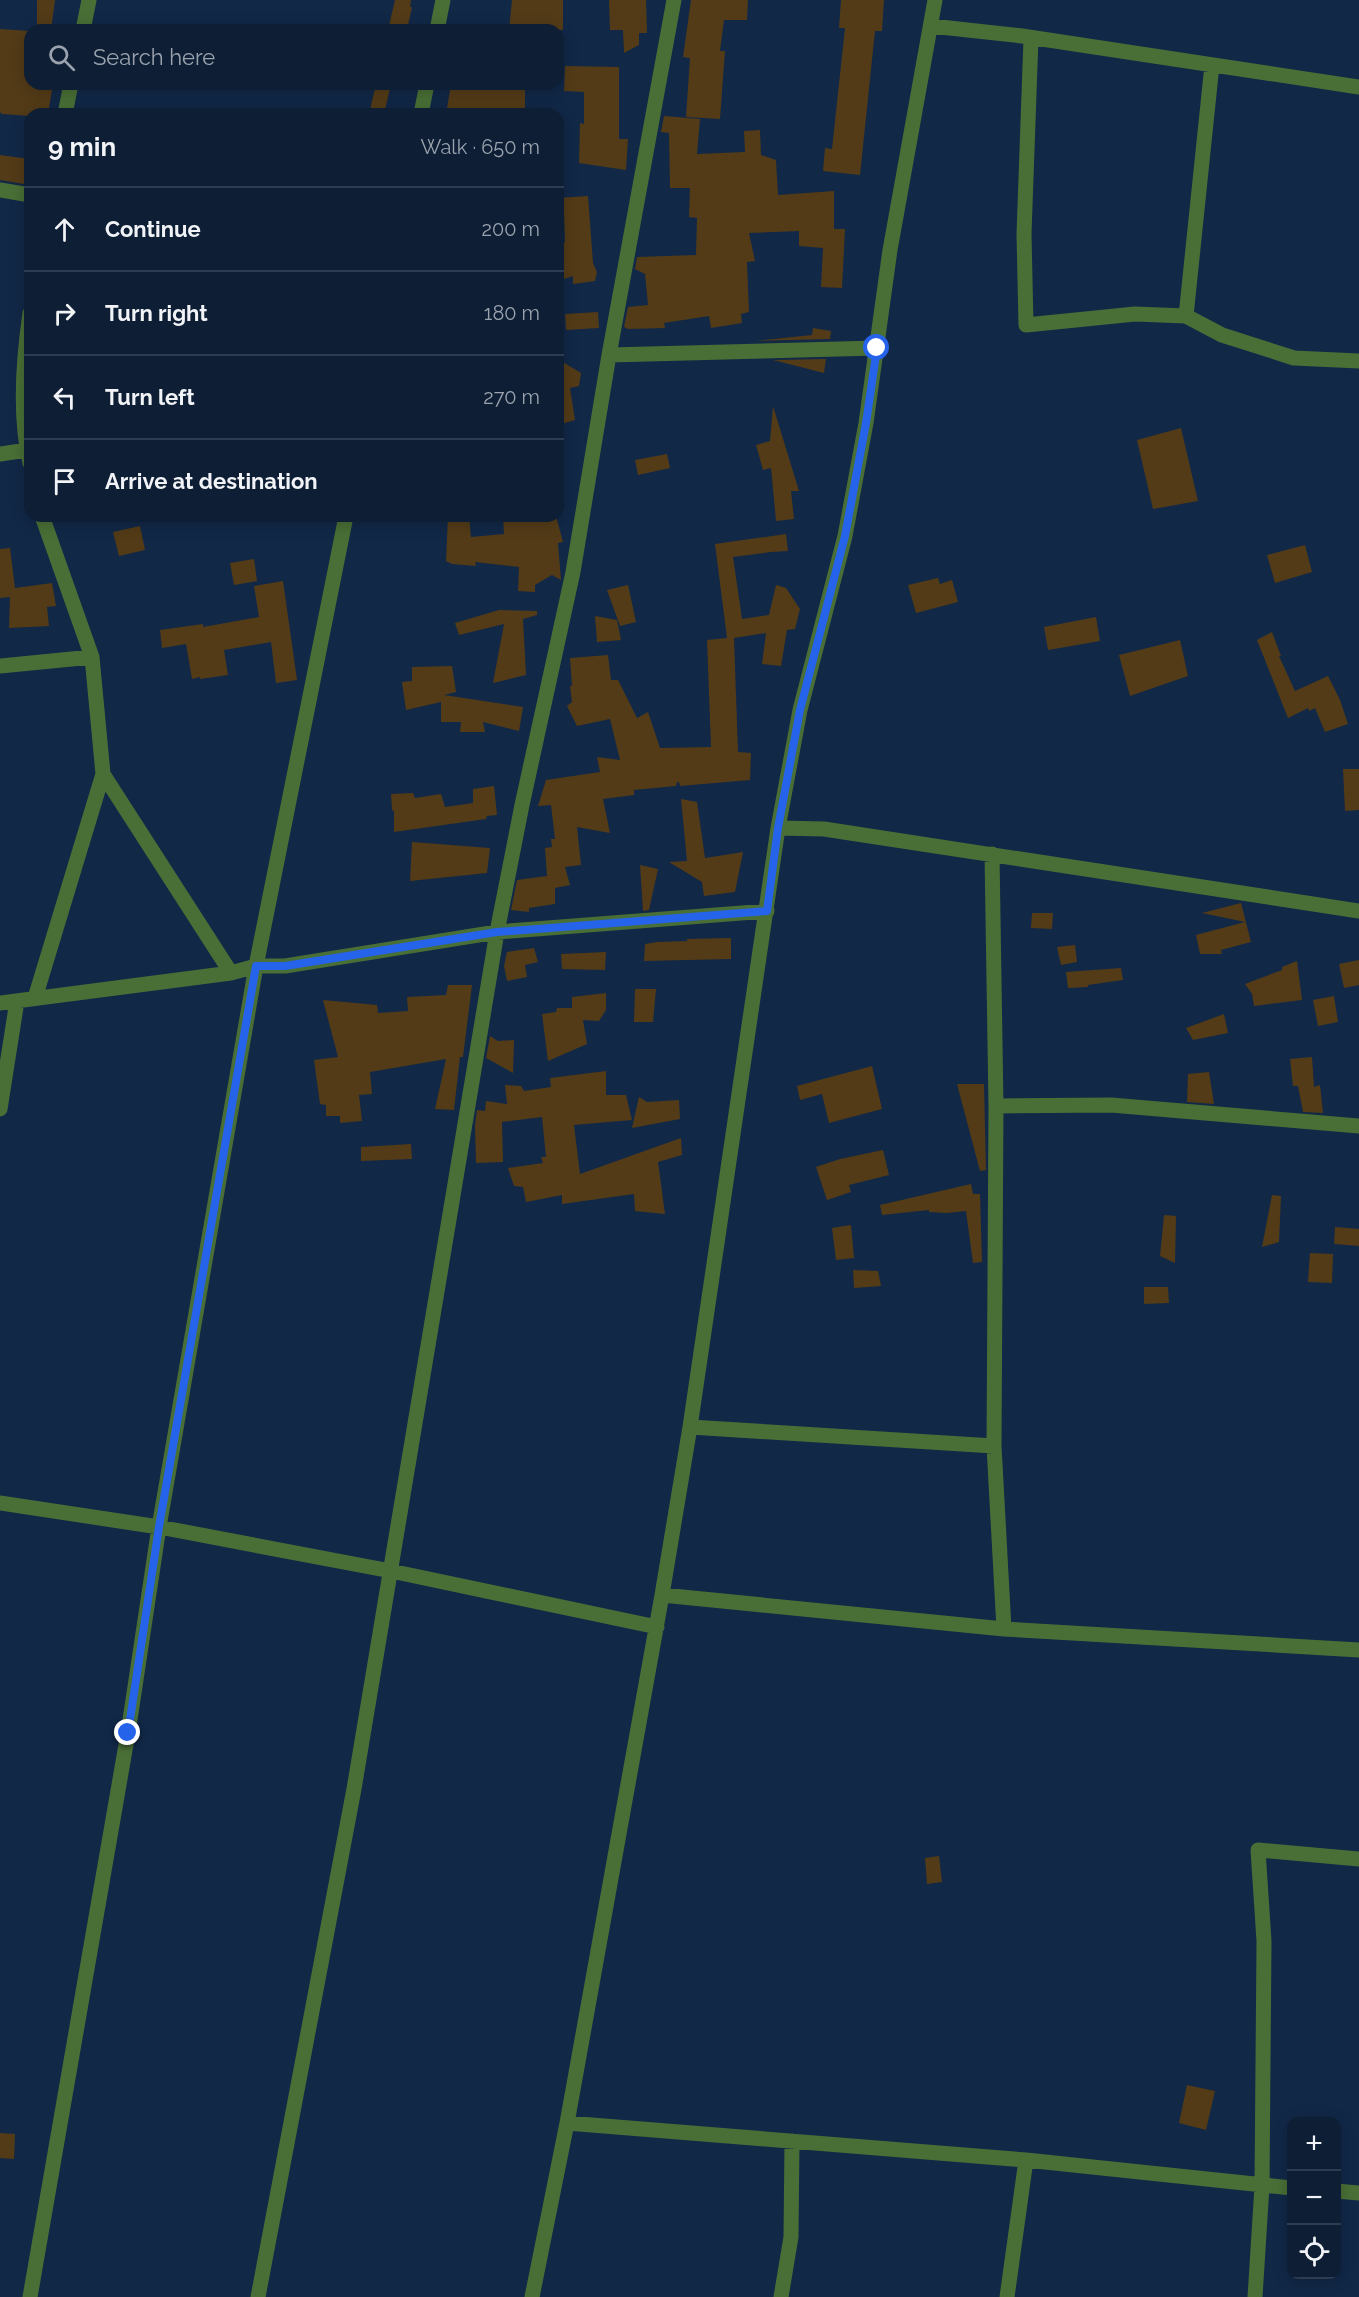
<!DOCTYPE html>
<meta charset="utf-8">
<style>
body{margin:0;font-family:Raleway,sans-serif;background:#1b2b41;color:#f1f3f6}
.controls{position:absolute;right:18px;bottom:18px;display:grid;overflow:hidden;border-radius:12px;box-shadow:0 3px 15px #0003}
.controls button{width:54px;height:54px;display:grid;place-items:center;padding:0;border:0;border-bottom:2px solid #2d3c50;background:#0d1e35;color:#f1f3f6;font:30px sans-serif}
.stop{position:absolute;width:18px;height:18px;margin:-14px;border:4px solid #2563eb;border-radius:50%;background:#fff}
.stop.end{background:#2563eb;border-color:#fff;box-shadow:0 2px 6px #0008}
.list{margin:0;padding:0;list-style:none}
h2{display:flex;justify-content:space-between;align-items:center;height:78px;margin:0;padding:0 24px;font-size:26px}
h2 small{font-size:20px;font-weight:400;color:#9aa2ad}
.list li{display:grid;grid-template-columns:39px 1fr auto;gap:18px;align-items:center;box-sizing:border-box;height:84px;padding:0 24px;border-top:2px solid #2d3c50}
.list b{display:block;font-size:22px;white-space:nowrap}
.list em{font-size:20px;font-style:normal;color:#9aa2ad}
.icon{flex:none;width:33px;height:33px;fill:none;stroke:currentColor;stroke-width:2;stroke-linecap:round;stroke-linejoin:round}
.map{position:relative;flex:none;width:1359px;height:2297px;overflow:hidden}
.search{position:absolute;background:#0d1e35;box-shadow:0 3px 15px #0003;left:24px;top:24px;width:540px;height:66px;display:flex;align-items:center;gap:15px;box-sizing:border-box;padding:0 21px;border-radius:18px;color:#9aa2ad;font-size:22px}
.panel{position:absolute;background:#0d1e35;box-shadow:0 3px 15px #0003;left:24px;top:108px;width:540px;height:414px;border-radius:18px}
.map>svg:first-child{display:block}
.building{fill:#533b17}
.lines{fill:none;stroke-linecap:round;stroke-linejoin:round}
.minor{stroke:#496f36;stroke-width:15}
.route{stroke:#2563eb;stroke-width:8}
</style>
<div class="map">
<svg width="1359" height="2297" viewBox="0 0 1359 2297">
<rect width="100%" height="100%" fill="#112847"/>
<path class="building" d="M37,0H55L51,30H37Z
M395,0H411L410,7H412L407,30H388Z
M512,0H563V30H509Z
M609,0H646L647,33H639V45L624,53L623,30H610Z
M691,0H748L747,20H724L720,51H725L720,119L686,117L690,58L683,57Z
M841,0H884L882,31H875L860,175L823,171L825,148L832,149L845,28H839Z
M0,29L30,31V84H53L48,114L30,116L2,114L0,112Z
M565,66L619,67V139H628L626,170L579,163L580,123L584,124V92L564,91Z
M376,84H391L384,114H369Z
M451,84H487L525,88V114H446Z
M664,116L700,119L697,154L745,152L744,131L760,130L761,155L776,160L778,195L834,191V229H845L842,288L821,287L823,248L799,246V231L749,233L755,261L747,262L749,312L741,314L742,323L711,328L709,316L664,323L665,328L628,329L624,327L628,307L648,305L645,274L635,269L637,257L696,255L697,218L689,217L690,188H670L669,133L661,132Z
M0,155L30,159V185L0,180Z
M588,196L593,263L597,272L595,281L573,284V276L558,281V245L565,242L564,212L558,209V198Z
M598,312L599,328L566,330L565,314Z
M813,328L831,331L830,339L755,341L812,335Z
M558,359L581,373L579,386L570,388L575,420L558,425Z
M826,359L824,373L773,360Z
M773,406L799,491H791L794,519L776,521L771,468L763,470L756,445L770,441Z
M1181,428L1198,501L1153,509L1137,440Z
M667,454L670,468L638,475L635,460Z
M448,516H469L471,537L504,534L503,516H535V522L556,516L563,542L558,543L561,580L552,575L535,585V592L518,591L519,567L475,562L476,566L452,564L446,561Z
M140,526L145,550L119,556L113,532Z
M786,534L788,551L771,552L733,557L742,619L769,615L776,585L786,588L800,609L795,629L787,630L781,666L762,664L766,633L734,638L738,752L751,753L750,780L680,786L679,782H677L676,786L634,790V795L603,799L610,833L577,827L581,865L565,867L570,885L555,888V904L529,908V912L511,910L517,880L547,876L545,848L552,847L551,839H555L551,805L538,806L546,780L600,772L597,757L620,760L610,719L577,726L567,706L572,702L570,686H572L570,658L608,655L611,680H618L637,718L648,712L660,748L711,747L707,640L727,638L715,544Z
M1305,545L1312,572L1275,583L1267,555Z
M10,548L15,588L52,583L56,606L47,607L49,626L9,628L10,597L0,598V549Z
M254,559L257,581L234,585L230,563Z
M938,578L940,584L952,580L958,602L916,613L908,585Z
M283,581L297,680L276,683L271,642L224,650L228,675L200,679V677L192,679L186,644L162,648L160,630L203,624V627L259,617L254,586Z
M628,585L636,622L620,626L607,590Z
M499,610L537,611V615L523,619L526,675L493,683L504,624L459,635L455,623Z
M595,616L617,620L621,640L597,642Z
M1096,617L1100,641L1048,650L1044,627Z
M1272,632L1281,656H1279L1295,691L1328,676L1340,700L1348,724L1325,732L1315,708L1309,711L1308,708L1288,718L1257,640Z
M1180,640L1188,676L1130,696L1119,655Z
M452,666L456,692L444,695L523,707L519,731L483,722L485,732H460L461,722H441V702L406,710L402,682L412,681V667Z
M1343,769H1359V810L1345,811Z
M494,786L497,815L487,816L486,819L394,832V811L392,810L391,794L413,793L415,798L441,794L445,807L473,803V789Z
M681,799L697,802L705,858L743,852L735,892L704,896L702,882L669,862L687,861Z
M412,842L490,848L487,873L410,881Z
M640,865L658,869L649,910L643,911Z
M1241,903L1251,942L1221,950L1222,954H1200L1196,935L1245,922L1202,913Z
M1032,913H1053L1052,929L1031,928Z
M731,938V959L644,961L645,944L657,942L688,941L686,939Z
M1075,945L1077,962L1061,965L1057,947Z
M534,948L538,962L525,965L527,977L507,981L504,966L507,952Z
M606,952L605,970L562,969L561,954Z
M1359,960V985L1344,988L1339,964Z
M1297,961L1302,1000L1254,1006L1252,994L1245,984L1282,970V967Z
M1121,968L1123,980L1088,985V987L1068,988L1066,972Z
M448,985H472L463,1057H460L454,1110L435,1109L446,1059L370,1072L372,1094L359,1095L362,1121L340,1123V1116H326V1105L320,1104L314,1060L338,1057L323,1000L377,1005L378,1013L408,1011L407,997L446,995Z
M635,989H656L653,1022H634Z
M606,993V1010L599,1021L583,1020L587,1044L548,1061L542,1014L556,1012L557,1008H572V997Z
M1334,996L1338,1022L1318,1026L1313,1000Z
M1224,1014L1228,1033L1193,1040L1186,1028Z
M490,1036L498,1041L514,1040L513,1073L486,1058Z
M1312,1057L1314,1087L1320,1085L1323,1113L1303,1112L1298,1086H1293L1290,1059Z
M872,1066L882,1109L829,1123L822,1094L800,1100L797,1086Z
M606,1071V1095H626L632,1120L574,1125L580,1174L681,1138L682,1155L658,1162L665,1214L635,1211L634,1194L562,1204V1195L526,1202L523,1187L514,1186L508,1168L543,1163L541,1157H546L542,1117L502,1122L503,1162L476,1163L475,1125L477,1110L485,1111L486,1101L507,1104L505,1085L521,1086L524,1091L551,1087L550,1078Z
M1209,1072L1214,1104L1187,1102L1188,1074Z
M957,1084H984L986,1170L980,1171Z
M639,1097L647,1102L679,1100L680,1119L632,1128Z
M411,1144L412,1159L361,1161V1147Z
M883,1150L889,1175L849,1185L851,1192L827,1200L816,1167L840,1159Z
M971,1184L973,1194H980L982,1262L973,1263L966,1211L947,1213L929,1212V1210L882,1215L880,1205Z
M1272,1195L1281,1196L1279,1242L1262,1247Z
M1164,1215L1176,1216L1175,1263L1160,1256Z
M851,1225L854,1258L836,1260L832,1228Z
M1335,1227L1359,1229V1246L1334,1244Z
M1310,1253L1333,1254L1332,1283L1308,1282Z
M853,1270L878,1271L881,1286L854,1288Z
M1144,1287H1168L1169,1303L1144,1304Z
M939,1856L942,1882L927,1884L925,1858Z
M1187,2085L1215,2091L1206,2130L1179,2123Z
M0,2133L15,2134L14,2159L0,2158Z"/>
<g class="lines">
<path class="minor" d="M931,26L1022,36L1359,87
M83,30L89,0
M437,30L443,0
M1031,38L1024,234L1026,325L1135,314L1186,316L1222,335L1294,358L1359,361
M65,114L71,84
M421,114L427,84
M0,190L30,195
M30,313C23,361 19,416 30,463
M1186,316L1212,65
M609,355L877,348
M0,454L27,450
M0,666L92,657
M103,774L231,973
M778,828L824,829L1359,911
M992,854L996,1106L994,1446L1004,1629
M35,998L103,774L92,657L42,516
M0,1003L231,973L256,966H285L497,932L767,911
M996,1106L1111,1105L1359,1126
M0,1109L17,1001
M690,1427L994,1446
M0,1503L159,1527L391,1571L657,1627
M662,1595L1004,1629L1359,1650
M567,2123L1026,2160L1292,2188
M1336,2191L1359,2193
M30,2297L128,1733L159,1527L256,966L346,516
M258,2297L354,1789L497,932L522,805L573,572L609,355L674,0
M532,2297L567,2123L662,1595L690,1427L778,828L800,710L845,536L866,423L890,250L935,0
M781,2297L791,2237L792,2141
M1007,2297L1026,2160
M1255,2297L1262,2186L1264,1941L1258,1850L1359,1859"/>
</g>
<g class="lines">
<path class="route" d="M128,1733L159,1527L256,966H285L497,932L767,911L778,828L800,710L845,536L866,423L877,348"/>
</g>
</svg>
<div class="controls">
<button>+</button>
<button>−</button>
<button><svg class="icon" aria-label="locate" viewBox="0 0 24 24"><circle cx="12" cy="12" r="6"/><path d="M12 2v4M12 18v4M2 12h4M18 12h4"/></svg></button>
</div>
<div class="stop" style="left:877px;top:348px"></div>
<div class="stop end" style="left:128px;top:1733px"></div>
<div class="search"><svg class="icon" aria-label="search" viewBox="0 0 24 24"><circle cx="10" cy="10" r="6"/><path d="M15 15l6 6"/></svg>Search here</div>
<section class="panel">
<h2>9 min<small>Walk · 650 m</small></h2>
<ul class="list">
<li><svg class="icon" aria-label="ahead" viewBox="0 0 24 24"><path d="M12 20V5M6 11l6-6 6 6"/></svg><div><b>Continue</b></div><em>200 m</em></li>
<li><svg class="icon" aria-label="right" viewBox="0 0 24 24"><path d="M7 20v-9h11M14 6l5 5-5 5"/></svg><div><b>Turn right</b></div><em>180 m</em></li>
<li><svg class="icon" aria-label="left" viewBox="0 0 24 24"><path d="M17 20v-9H6M10 6l-5 5 5 5"/></svg><div><b>Turn left</b></div><em>270 m</em></li>
<li><svg class="icon" aria-label="arrive" viewBox="0 0 24 24"><path d="M6 21V4h12l-3 4 3 4H6"/></svg><div><b>Arrive at destination</b></div></li>
</ul>
</section>
</div>
